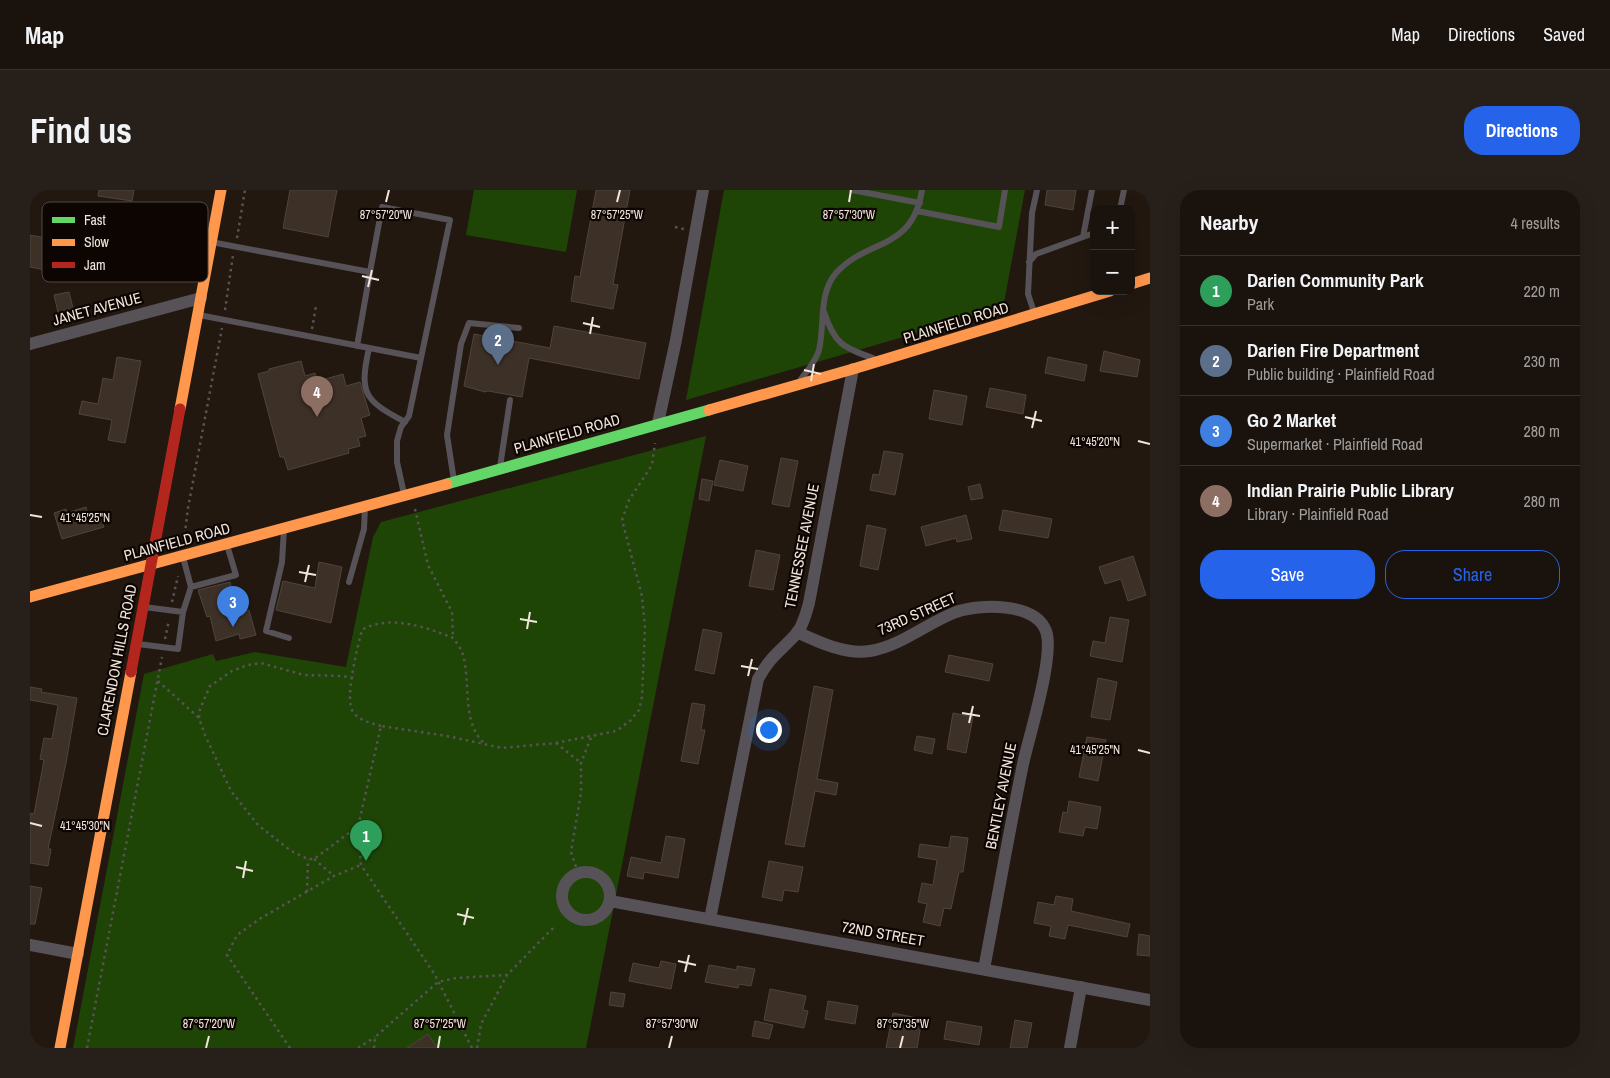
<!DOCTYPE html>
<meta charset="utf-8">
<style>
body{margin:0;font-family:"Archivo Narrow",sans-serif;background:#27201a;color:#f1f3f6}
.controls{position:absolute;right:15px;top:15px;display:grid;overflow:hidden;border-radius:10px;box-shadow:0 5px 20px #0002}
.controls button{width:45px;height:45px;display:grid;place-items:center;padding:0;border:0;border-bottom:1px solid #38322d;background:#1a120c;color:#f1f3f6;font:25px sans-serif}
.you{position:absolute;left:738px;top:539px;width:18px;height:18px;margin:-12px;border:4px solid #fff;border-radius:50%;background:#1a73e8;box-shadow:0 0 0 8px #1a73e833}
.badge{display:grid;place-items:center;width:32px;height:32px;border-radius:50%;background:#2563eb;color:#fff;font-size:16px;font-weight:700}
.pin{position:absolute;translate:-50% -41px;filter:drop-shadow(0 1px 2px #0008)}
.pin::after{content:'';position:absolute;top:26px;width:18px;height:15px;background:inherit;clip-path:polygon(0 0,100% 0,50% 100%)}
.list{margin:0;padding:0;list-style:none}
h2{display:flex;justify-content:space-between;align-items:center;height:65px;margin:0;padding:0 20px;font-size:21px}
h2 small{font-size:16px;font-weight:400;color:#9f9e9d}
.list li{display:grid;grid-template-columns:32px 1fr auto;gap:15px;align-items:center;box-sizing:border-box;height:70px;padding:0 20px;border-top:1px solid #38322d}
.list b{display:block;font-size:19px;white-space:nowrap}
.list p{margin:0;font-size:16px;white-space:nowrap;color:#9f9e9d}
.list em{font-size:16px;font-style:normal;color:#9f9e9d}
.actions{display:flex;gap:10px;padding:15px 20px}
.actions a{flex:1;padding:11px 0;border:1px solid #2563eb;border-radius:20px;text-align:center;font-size:18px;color:#2563eb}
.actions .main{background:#2563eb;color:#fff}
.map{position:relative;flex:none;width:1120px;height:858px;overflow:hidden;border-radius:20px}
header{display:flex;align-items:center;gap:30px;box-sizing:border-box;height:70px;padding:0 25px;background:#1a120c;border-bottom:1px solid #38322d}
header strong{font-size:24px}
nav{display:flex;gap:28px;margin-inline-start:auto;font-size:18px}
.intro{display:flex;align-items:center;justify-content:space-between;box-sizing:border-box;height:120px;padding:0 30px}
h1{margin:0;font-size:35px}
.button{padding:12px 22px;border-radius:20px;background:#2563eb;color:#fff;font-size:18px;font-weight:700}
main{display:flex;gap:30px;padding:0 30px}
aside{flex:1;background:#1a120c;border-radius:20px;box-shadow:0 5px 20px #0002}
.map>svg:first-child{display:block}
.green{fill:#1e4506}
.building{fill:#3d3027;stroke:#4d453e}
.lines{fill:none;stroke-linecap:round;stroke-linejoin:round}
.path{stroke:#585354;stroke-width:2.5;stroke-dasharray:2.5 4;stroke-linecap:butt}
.lane{stroke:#565257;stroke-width:6}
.street{stroke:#565257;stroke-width:12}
.fast{stroke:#63d668;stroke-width:11}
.slow{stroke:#ff974d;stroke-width:11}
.jam{stroke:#b3261e;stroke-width:11}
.ticks{fill:none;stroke:#f2e5db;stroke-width:2}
.labels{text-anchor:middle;stroke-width:4.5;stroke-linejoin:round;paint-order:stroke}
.street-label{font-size:15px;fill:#f2e5db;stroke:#0c0502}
.key{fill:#0c0502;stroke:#514843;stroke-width:1}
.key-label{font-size:14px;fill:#f2e5db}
.ticks-label{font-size:12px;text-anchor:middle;fill:#f2e5db;stroke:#0c0502;stroke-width:4.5;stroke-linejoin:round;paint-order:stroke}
</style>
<header>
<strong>Map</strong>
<nav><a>Map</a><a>Directions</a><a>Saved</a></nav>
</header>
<div class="intro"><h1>Find us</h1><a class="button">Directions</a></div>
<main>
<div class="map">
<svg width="1120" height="858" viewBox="0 0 1120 858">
<rect width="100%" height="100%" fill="#221810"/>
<path class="green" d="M444,0H547L536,62L436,45Z
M694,0H995L973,118L656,210Z
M676,246L556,858H43L114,484L183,464L186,471L225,462L316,477L343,347L351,332Z"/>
<path class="building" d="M69,0H104L102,11L68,6Z
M260,0H307L298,47L253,38Z
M566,0H600L583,94L588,95L583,119L541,111L545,86L550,87Z
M1017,0H1046L1043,20L1015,15Z
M0,45L21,49L15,80L0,77Z
M39,102L43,118L28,122L24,105Z
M524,136L616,153L609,189L499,168L492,207L458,201L455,202L434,196L444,144L520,158Z
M1074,161L1110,170L1107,187L1070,181Z
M87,167L111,171L95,253L78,250L82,230L49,224L52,211L68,214L73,188L83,190Z
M1018,167L1057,175L1054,191L1015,183Z
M271,171L275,186L285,183L288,191L313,184L316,196L330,192L340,225L331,228L336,246L328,248L330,256L318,259L319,263L258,280L254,267H250L228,184L239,181V179Z
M960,198L996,205L993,224L956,217Z
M904,200L937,206L932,235L899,229Z
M854,261L873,264L865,305L840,300L843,284L849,285Z
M751,268L768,271L759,317L742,314Z
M690,270L718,276L713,301L684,295Z
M672,289L683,291L679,311L669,309Z
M950,294L953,308L941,310L938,297Z
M56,317L58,326L69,323L74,337L32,349L24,323L36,319L37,323Z
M973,320L1022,329L1018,348L969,340Z
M936,325L942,349L927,352L926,348L896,356L891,337Z
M837,335L856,339L848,380L830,376Z
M726,360L750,365L743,400L719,396Z
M1103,366L1116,405L1098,411L1091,389L1075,394L1069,377Z
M289,372L312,377L301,433L246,420L253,391L285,398Z
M200,392L208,423L219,420L226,445L210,449L209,444L186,451L180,426L177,427L168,400Z
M1080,427L1099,430L1092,472L1060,466L1063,451L1075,453Z
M673,439L692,443L684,484L665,480Z
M919,465L963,474L959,491L915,482Z
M1068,488L1087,492L1080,530L1061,527Z
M784,496L803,500L787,589L808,593L806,605L785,601L774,657L755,654Z
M0,497L12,499L11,502L47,508L36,573L18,659H21L18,676L0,673V623L4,624L14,570L10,569L14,548L22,549L28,515L0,510Z
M662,513L675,515L671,540H675L668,574L651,571Z
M923,523L943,527L936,563L917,559Z
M887,546L905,549L902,564L884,560Z
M1057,547L1076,550L1068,591L1049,587Z
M1039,611L1071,617L1067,639L1055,637L1053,646L1029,642L1033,622L1037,623Z
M636,646L655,649L648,688L614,682L613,689L597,686L601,667L631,673Z
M921,646L938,648L933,682H929L921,719L914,718L910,736L893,732L897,714L888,712L892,693L903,695L907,670L888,667L890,654L919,658Z
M739,671L773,677L768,702L754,700L752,711L732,707Z
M0,696L12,698L5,734H0Z
M1026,706L1043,709L1041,721L1100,734L1097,747L1038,735L1035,749L1019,746L1021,736L1004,733L1008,712L1024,715Z
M1109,744L1120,746V766L1107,765Z
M631,771L646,774L641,799L599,791L603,773L629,778Z
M679,775L707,780V776L725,779L721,796L709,794L708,798L675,792Z
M740,799L776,806L773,820L778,821L774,838L734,830Z
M581,802L595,804L593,817L579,815Z
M798,811L828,816L825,834L795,829Z
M863,823L892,829L887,858H856Z
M985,830L1002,833L997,858H980Z
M725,831L743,835L739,849L722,846Z
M917,831L952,837L949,855L914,849Z
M398,844L407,858H377Z"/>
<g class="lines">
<path class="path" d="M645,37L654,39
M207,48L215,0
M195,120L203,65
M282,139L286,116
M385,319L398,375L422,422L423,448
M154,351L158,318L192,138
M142,412L148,386
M135,449L139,430
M323,488L312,486L274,485L231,473L218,475L202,481L180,496L170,519L169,528L175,545L201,601L228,635L261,661L278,669H284L327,637
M128,491L169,528
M351,536C341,533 330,531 323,522C314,509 328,455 332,440C358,424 397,437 423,448C426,452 430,457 432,462C442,490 430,532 455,554
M526,553L551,573
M284,669L304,686
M548,683L541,662L551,603V573L562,545
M277,702L278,669
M57,858L132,467
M260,858L197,765L207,745L231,728L304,686L331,675
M328,858L345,847
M344,858L345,847L408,792L426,788L477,785L523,738
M442,858L405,785L331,675L328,637L351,536L417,546L472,558L526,553L586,541L600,531L609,520L612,507L615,438L612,406L592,330L599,310L622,275L625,253
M447,858L451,834L477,785"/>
<path class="lane" d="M822,0L890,13
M1090,19L1094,0
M887,21L969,37L975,0
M1053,47L1062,0
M181,52L340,82L327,156
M999,72L1006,64L1064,43
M340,82L352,17L420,30L391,168
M794,122C804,153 813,158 843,168
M1004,122L998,104L1002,23L1007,0
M169,125L391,168L379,226L371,237L367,251V272L374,304
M339,158C329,204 334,210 375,232
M771,189C777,181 786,171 789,160C795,135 788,104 806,83C839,47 882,62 892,0
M470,277L480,210
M424,291L417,245L431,154L439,133L489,138
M254,339L252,372L236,441L259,448
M153,367L161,397L206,385L197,355
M319,392L334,339L335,317
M114,417L153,422L161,397
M108,454L148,459L153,422"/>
<path class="street" d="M0,154L171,108
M628,233L646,150L673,0
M767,442C788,452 816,465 840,461C871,456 897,433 926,422C949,414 1005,412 1016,441C1025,465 999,546 993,574C979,642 967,711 954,779
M532 706a24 24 0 1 1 48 0a24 24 0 1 1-48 0Z
M580,711L1120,810
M680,729L728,489C741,465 751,461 767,443C774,434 776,423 779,413L823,179
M0,755L48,764
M1040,858L1051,797"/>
<path class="fast" d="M417,294L679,220"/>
<path class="slow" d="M1101,94L1120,88
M150,219L191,0
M679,220L823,179L1080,101
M0,407L417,294
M30,858L101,482"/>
<path class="jam" d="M101,482L150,219"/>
</g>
<path class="ticks" d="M356,12L359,0M587,12L590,0M819,12L821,0M332,86L349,90M338,97L342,80M553,133L570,137M560,144L563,127M774,180L791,184M781,191L784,174M995,227L1012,231M1002,238L1006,221M1108,251L1120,254M0,325L12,327M269,382L286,385M275,392L279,375M490,429L507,432M497,439L500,422M711,476L728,479M718,486L722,469M932,523L950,526M939,533L943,516M1108,560L1120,563M0,633L12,636M206,677L223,681M213,688L216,671M427,724L444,728M434,735L438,718M648,771L666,775M655,782L659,765M176,858L179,846M408,858L410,846M639,858L642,846M870,858L873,846"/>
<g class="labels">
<g class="street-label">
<text transform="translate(67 119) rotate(-15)" y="5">JANET AVENUE</text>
<text transform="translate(926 133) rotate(-17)" y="5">PLAINFIELD ROAD</text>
<text transform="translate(537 244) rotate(-16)" y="5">PLAINFIELD ROAD</text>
<text transform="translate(147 352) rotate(-15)" y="5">PLAINFIELD ROAD</text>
<text transform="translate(772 356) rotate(-79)" y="5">TENNESSEE AVENUE</text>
<text transform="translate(887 424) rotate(-24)" y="5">73RD STREET</text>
<text transform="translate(87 470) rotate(-79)" y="5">CLARENDON HILLS ROAD</text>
<text transform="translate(971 606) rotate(-79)" y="5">BENTLEY AVENUE</text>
<text transform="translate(853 744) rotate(10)" y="5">72ND STREET</text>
</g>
</g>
<rect x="12" y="12" width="166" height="80" rx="8" class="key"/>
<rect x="22" y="27" width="23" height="6" fill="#63d668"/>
<rect x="22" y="49" width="23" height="7" fill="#ff974d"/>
<rect x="22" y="72" width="23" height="6" fill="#b3261e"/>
<g class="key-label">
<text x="54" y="35">Fast</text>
<text x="54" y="57">Slow</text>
<text x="54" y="80">Jam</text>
</g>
<g class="ticks-label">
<text x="356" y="29">87°57'20"W</text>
<text x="587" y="29">87°57'25"W</text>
<text x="819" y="29">87°57'30"W</text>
<text x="1065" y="256">41°45'20"N</text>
<text x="55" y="332">41°45'25"N</text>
<text x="1065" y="564">41°45'25"N</text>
<text x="55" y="640">41°45'30"N</text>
<text x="179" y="838">87°57'20"W</text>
<text x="410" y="838">87°57'25"W</text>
<text x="642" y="838">87°57'30"W</text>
<text x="873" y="838">87°57'35"W</text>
</g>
</svg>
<div class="controls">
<button>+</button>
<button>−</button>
</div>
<div class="you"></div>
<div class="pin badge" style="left:336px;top:671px;background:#2e9e5b">1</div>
<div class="pin badge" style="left:468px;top:175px;background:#5c6f8a">2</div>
<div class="pin badge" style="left:203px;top:437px;background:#3f7fe0">3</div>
<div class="pin badge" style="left:287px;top:227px;background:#8d6e63">4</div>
</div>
<aside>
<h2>Nearby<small>4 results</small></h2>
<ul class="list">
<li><span class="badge" style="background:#2e9e5b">1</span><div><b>Darien Community Park</b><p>Park</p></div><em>220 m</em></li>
<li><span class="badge" style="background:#5c6f8a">2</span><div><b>Darien Fire Department</b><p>Public building · Plainfield Road</p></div><em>230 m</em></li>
<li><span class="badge" style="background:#3f7fe0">3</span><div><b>Go 2 Market</b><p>Supermarket · Plainfield Road</p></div><em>280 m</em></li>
<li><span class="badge" style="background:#8d6e63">4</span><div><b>Indian Prairie Public Library</b><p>Library · Plainfield Road</p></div><em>280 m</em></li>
</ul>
<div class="actions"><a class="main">Save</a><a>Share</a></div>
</aside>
</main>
